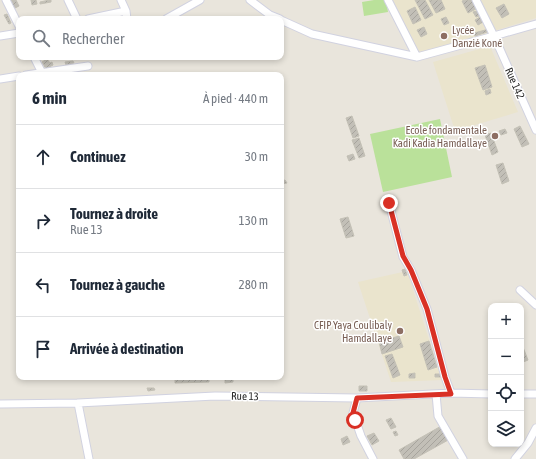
<!DOCTYPE html>
<html lang="fr">
<meta charset="utf-8">
<style>
body{margin:0;font-family:"Asap Condensed",sans-serif;background:#f6f6f7;color:#1f2937}
.controls{position:absolute;right:12px;bottom:12px;display:grid;overflow:hidden;border-radius:8px;box-shadow:0 2px 6px #0003}
.controls button{width:36px;height:36px;display:grid;place-items:center;padding:0;border:0;border-bottom:1px solid #e0e1e3;background:#fff;color:#1f2937;font:20px sans-serif}
.stop{position:absolute;width:12px;height:12px;margin:-9px;border:3px solid #d93025;border-radius:50%;background:#fff}
.stop.end{background:#d93025;border-color:#fff;box-shadow:0 1px 4px #0008}
.list{margin:0;padding:0;list-style:none}
h2{display:flex;justify-content:space-between;align-items:center;height:52px;margin:0;padding:0 16px;font-size:17px}
h2 small{font-size:13px;font-weight:400;color:#747a83}
.list li{display:grid;grid-template-columns:26px 1fr auto;gap:12px;align-items:center;box-sizing:border-box;height:64px;padding:0 16px;border-top:1px solid #e0e1e3}
.list b{display:block;font-size:15px;white-space:nowrap}
.list p{margin:0;font-size:13px;white-space:nowrap;color:#747a83}
.list em{font-size:13px;font-style:normal;color:#747a83}
.icon{flex:none;width:22px;height:22px;fill:none;stroke:currentColor;stroke-width:2;stroke-linecap:round;stroke-linejoin:round}
.map{position:relative;flex:none;width:536px;height:459px;overflow:hidden}
.search{position:absolute;background:#fff;box-shadow:0 2px 6px #0003;left:16px;top:16px;width:268px;height:44px;display:flex;align-items:center;gap:10px;box-sizing:border-box;padding:0 14px;border-radius:8px;color:#747a83;font-size:15px}
.panel{position:absolute;background:#fff;box-shadow:0 2px 6px #0003;left:16px;top:72px;width:268px;height:308px;border-radius:8px}
.map>svg:first-child{display:block}
.education{fill:#eae4cd}
.pitch{fill:#bae19a}
.building{fill:url(#building-hatch);stroke:#c4c1b6}
.lines{fill:none;stroke-linecap:round;stroke-linejoin:round}
.minor-casing{stroke:#d1d2e0;stroke-width:9}
.minor{stroke:#fff;stroke-width:7}
.route{stroke:#d93025;stroke-width:5}
.education-dot{fill:#8d6e63;stroke:#fff;stroke-width:1.5}
.labels{text-anchor:middle;stroke-width:3;stroke-linejoin:round;paint-order:stroke}
.education-label{font-size:11px;fill:#785e54;stroke:#fff;text-anchor:end}
.street-label{font-size:11px;fill:#292929;stroke:#fff}
</style>
<div class="map">
<svg width="536" height="459" viewBox="0 0 536 459">
<defs>
<pattern id="building-hatch" width="6" height="6" patternUnits="userSpaceOnUse"><rect width="6" height="6" fill="#c2bfb7"/><path d="M-1 1l2-2M0 6l6-6M5 7l2-2" fill="none" stroke="#a7a49d"/></pattern>
</defs>
<rect width="100%" height="100%" fill="#e9e5dc"/>
<path class="education" d="M392,0H536V18L419,54Z
M490,46L518,112L455,131L433,62Z
M407,271L442,380L391,382L358,282Z"/>
<path class="pitch" d="M374,0H386L388,12L364,16L362,2Z
M440,119L452,177L383,192L370,134Z"/>
<path class="building" d="M12,0H16L19,6L13,9L9,2Z
M31,0H36L37,4L32,5Z
M49,0H51V2L40,4V2Z
M415,0H425L433,15L425,19Z
M429,0H441L445,9L436,13Z
M465,0H472L476,9L468,13L462,1Z
M504,4L509,14L502,18L496,8Z
M415,7L421,20L413,24L407,11Z
M477,11L479,16L476,17L473,12Z
M7,14L11,23L9,24L4,15Z
M446,17L449,23L444,25L441,19Z
M480,17L483,22L478,25L475,20Z
M424,27L427,34L421,37L417,30Z
M489,29L490,31L475,36L474,33Z
M47,59L50,63L52,62L53,65L46,69L42,62Z
M73,61L74,63L66,65L65,62Z
M485,65L492,87L483,90L475,68Z
M490,89L491,93L486,95L485,91Z
M352,116L359,136L353,138L346,118Z
M520,126L529,144L522,147L514,129Z
M505,129L507,133L501,135L499,131Z
M491,133L498,152L492,155L485,135Z
M359,138L365,156L359,158L352,140Z
M353,154L355,159L349,161L347,156Z
M503,163L509,181L502,184L496,165Z
M285,180L287,183L282,184L281,181Z
M348,217L354,236L346,238L340,219Z
M405,269L407,275L404,276L402,270Z
M399,336L403,347L382,354L379,342Z
M429,341L437,367L428,370L420,344Z
M521,342L528,360L521,363Z
M392,354L400,375L393,378L385,356Z
M415,373V378H409V374Z
M435,374H441V377H435Z
M175,377H209V382L175,383Z
M225,379H233V382L225,383Z
M359,386H367V391H359Z
M147,388H154L155,390L148,391Z
M391,418L396,427L391,429L386,420Z
M443,425L450,439L414,459H404L399,450Z
M396,431L398,435L395,436L393,432Z
M374,433L379,441L372,445L367,436Z
M347,436L350,442L343,445L341,439Z"/>
<g class="lines">
<defs>
<path id="minor" d="M6,0L19,26
M68,0L77,19
M121,0L126,11
M250,0L270,15L280,19
M388,0L417,57
M476,0L494,36L536,130
M88,19L126,11L127,19
M166,19L200,0
M281,20L312,34L417,57L494,36L536,24
M0,36L19,33
M34,57L42,73
M26,75L88,66
M0,79L19,76
M389,203L403,257L411,270L427,309L445,377L451,393
M520,290L536,305
M436,394L438,416L463,459
M521,394H536
M357,398L353,413L361,436L373,459
M78,403L89,459
M0,404L78,403L215,396L357,398L451,393L491,394
M515,459L528,443L536,428"/>
</defs>
<use href="#minor" class="minor-casing"/>
<use href="#minor" class="minor"/>
</g>
<g class="lines">
<path class="route" d="M355,420L353,413L357,398L451,394L445,377L427,309L411,270L403,256L389,203"/>
</g>
<g class="education-dot">
<circle cx="444" cy="36" r="4"/>
<circle cx="495" cy="136" r="4"/>
<circle cx="400" cy="331" r="4"/>
</g>
<g class="labels">
<g class="education-label">
<text x="452" y="34" text-anchor="start">Lycée<tspan x="452" dy="13">Danzié Koné</tspan></text>
<text x="487" y="134">Ecole fondamentale<tspan x="487" dy="13">Kadi Kadia Hamdallaye</tspan></text>
<text x="392" y="329">CFIP Yaya Coulibaly<tspan x="392" dy="13">Hamdallaye</tspan></text>
</g>
<g class="street-label">
<text transform="translate(515 83) rotate(66)" y="4">Rue 142</text>
<text transform="translate(245 396) rotate(1)" y="4">Rue 13</text>
</g>
</g>
</svg>
<div class="controls">
<button>+</button>
<button>−</button>
<button><svg class="icon" aria-label="locate" viewBox="0 0 24 24"><circle cx="12" cy="12" r="6"/><path d="M12 2v4M12 18v4M2 12h4M18 12h4"/></svg></button>
<button><svg class="icon" aria-label="layers" viewBox="0 0 24 24"><path d="M12 4l9 5-9 5-9-5zM3 14l9 5 9-5"/></svg></button>
</div>
<div class="stop" style="left:355px;top:420px"></div>
<div class="stop end" style="left:389px;top:203px"></div>
<div class="search"><svg class="icon" aria-label="search" viewBox="0 0 24 24"><circle cx="10" cy="10" r="6"/><path d="M15 15l6 6"/></svg>Rechercher</div>
<section class="panel">
<h2>6 min<small>À pied · 440 m</small></h2>
<ul class="list">
<li><svg class="icon" aria-label="ahead" viewBox="0 0 24 24"><path d="M12 20V5M6 11l6-6 6 6"/></svg><div><b>Continuez</b></div><em>30 m</em></li>
<li><svg class="icon" aria-label="right" viewBox="0 0 24 24"><path d="M7 20v-9h11M14 6l5 5-5 5"/></svg><div><b>Tournez à droite</b><p>Rue 13</p></div><em>130 m</em></li>
<li><svg class="icon" aria-label="left" viewBox="0 0 24 24"><path d="M17 20v-9H6M10 6l-5 5 5 5"/></svg><div><b>Tournez à gauche</b></div><em>280 m</em></li>
<li><svg class="icon" aria-label="arrive" viewBox="0 0 24 24"><path d="M6 21V4h12l-3 4 3 4H6"/></svg><div><b>Arrivée à destination</b></div></li>
</ul>
</section>
</div>
